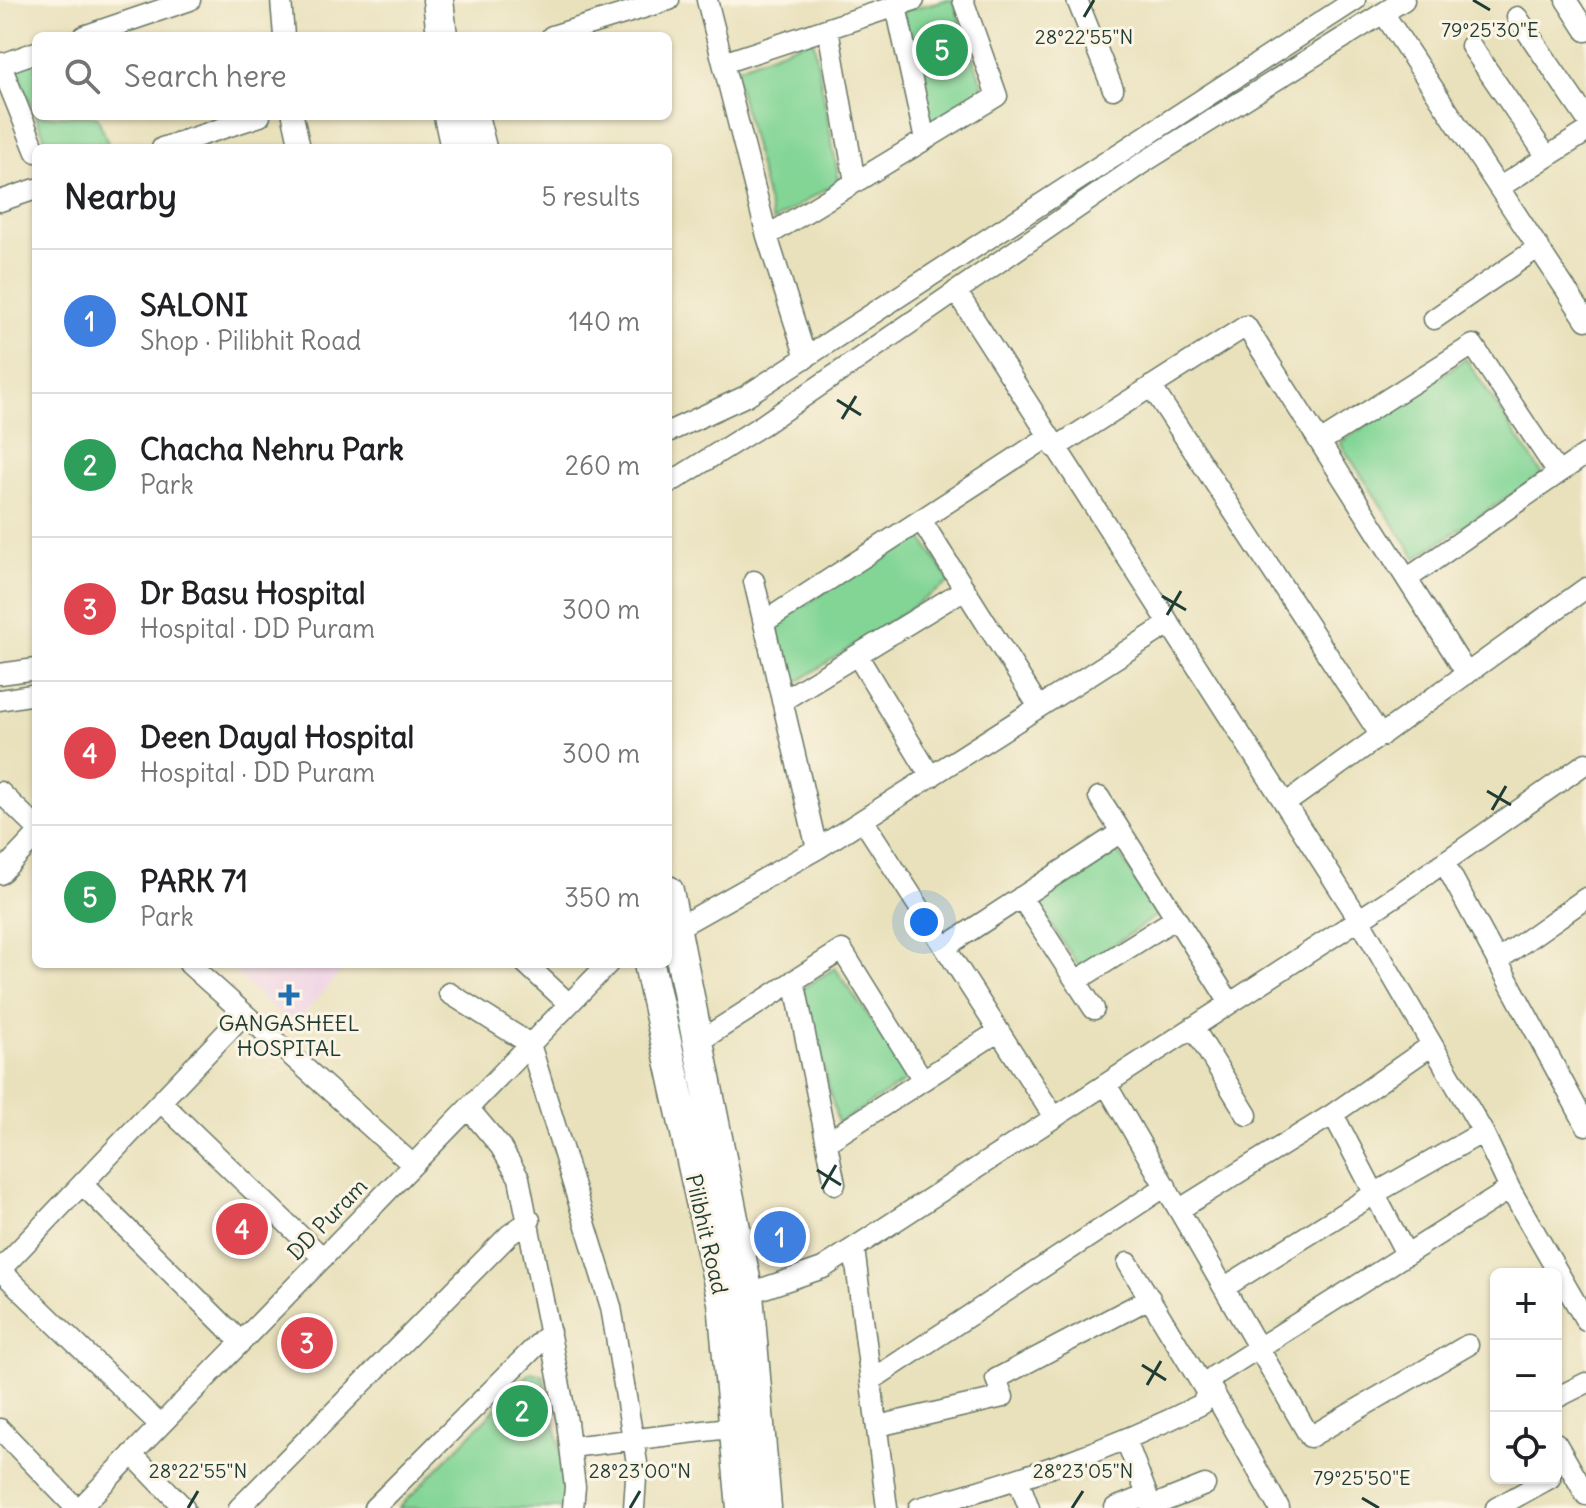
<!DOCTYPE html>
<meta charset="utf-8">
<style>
body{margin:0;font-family:Delius,sans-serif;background:#f6f6f6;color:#202124}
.controls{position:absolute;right:24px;bottom:24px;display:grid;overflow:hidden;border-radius:12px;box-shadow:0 2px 6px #0004}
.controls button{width:72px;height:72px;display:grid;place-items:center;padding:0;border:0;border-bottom:2px solid #e0e0e0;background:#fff;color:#202124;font:40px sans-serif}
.you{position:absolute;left:924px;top:922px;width:28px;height:28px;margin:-20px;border:6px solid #fff;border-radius:50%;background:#1a73e8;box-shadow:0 0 0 12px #1a73e833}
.badge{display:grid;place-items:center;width:52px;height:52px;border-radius:50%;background:#1f6fb2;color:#fff;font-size:26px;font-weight:700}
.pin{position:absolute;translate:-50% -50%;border:4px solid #fff;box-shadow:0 2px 8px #0006}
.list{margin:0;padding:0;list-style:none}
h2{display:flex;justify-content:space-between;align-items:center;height:104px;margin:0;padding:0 32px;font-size:34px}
h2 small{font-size:26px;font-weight:400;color:#757577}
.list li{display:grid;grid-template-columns:52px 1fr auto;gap:24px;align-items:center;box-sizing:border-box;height:144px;padding:0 32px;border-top:2px solid #e0e0e0}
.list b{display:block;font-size:30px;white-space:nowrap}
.list p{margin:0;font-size:26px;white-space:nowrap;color:#757577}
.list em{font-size:26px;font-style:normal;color:#757577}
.icon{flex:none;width:44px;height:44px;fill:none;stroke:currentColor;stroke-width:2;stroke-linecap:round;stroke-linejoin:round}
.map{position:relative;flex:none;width:1586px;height:1508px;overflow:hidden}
.search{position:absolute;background:#fff;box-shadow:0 2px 6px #0004;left:32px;top:32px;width:640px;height:88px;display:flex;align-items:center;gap:20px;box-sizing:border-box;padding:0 28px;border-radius:12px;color:#757577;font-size:30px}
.panel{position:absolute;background:#fff;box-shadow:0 2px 6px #0004;left:32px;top:144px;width:640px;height:824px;border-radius:12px}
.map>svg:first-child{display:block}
.built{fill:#efd0e6}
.green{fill:#83d596;stroke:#518965;stroke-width:2}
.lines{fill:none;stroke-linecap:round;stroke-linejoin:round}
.minor-casing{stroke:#667664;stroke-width:23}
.highway-casing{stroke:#667664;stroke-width:33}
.minor{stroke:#fff;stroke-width:20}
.highway{stroke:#fff;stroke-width:30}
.ticks{fill:none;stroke:#1f3d34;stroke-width:3}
.poi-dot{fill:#1f6fb2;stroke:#fcf5e5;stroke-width:3}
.labels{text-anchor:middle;stroke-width:6;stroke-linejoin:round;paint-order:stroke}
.poi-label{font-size:22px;fill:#1f3d34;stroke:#fcf5e5}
.street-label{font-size:22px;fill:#1f3d34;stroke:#fcf5e5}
.ticks-label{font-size:20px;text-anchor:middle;fill:#1f3d34;stroke:#fcf5e5;stroke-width:6;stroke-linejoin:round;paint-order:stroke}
</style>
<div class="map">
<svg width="1586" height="1508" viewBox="0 0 1586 1508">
<rect width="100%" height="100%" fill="#fcf5e5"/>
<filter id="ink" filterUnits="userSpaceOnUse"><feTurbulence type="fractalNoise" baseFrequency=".0125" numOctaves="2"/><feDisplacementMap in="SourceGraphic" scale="16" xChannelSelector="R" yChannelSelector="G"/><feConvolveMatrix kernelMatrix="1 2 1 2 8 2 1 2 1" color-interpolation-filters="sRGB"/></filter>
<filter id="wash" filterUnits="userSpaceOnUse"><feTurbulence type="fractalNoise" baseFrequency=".006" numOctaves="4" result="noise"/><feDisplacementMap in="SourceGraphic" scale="32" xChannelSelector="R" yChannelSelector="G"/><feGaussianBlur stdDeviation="1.8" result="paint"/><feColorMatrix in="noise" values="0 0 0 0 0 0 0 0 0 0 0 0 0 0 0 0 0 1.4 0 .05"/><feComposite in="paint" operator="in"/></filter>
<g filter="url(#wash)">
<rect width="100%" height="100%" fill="#e9e1bc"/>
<path class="built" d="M225,964H348L293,1026Z"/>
<path class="green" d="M945,0H953L984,89L930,123L903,11Z
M813,38L839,181L773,221L734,69Z
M36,61V116H97L109,146L49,148L16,69Z
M1466,359L1542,474L1416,558L1340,443Z
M918,532L950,582L790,687L775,624Z
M1115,848L1159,914L1080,968L1036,902Z
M835,968L911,1078L838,1123L803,988Z
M531,1372L543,1375C551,1412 571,1472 562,1508H399Z"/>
</g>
<g filter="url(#ink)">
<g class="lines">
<defs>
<path id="minor" d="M281,0L284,36
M707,0L767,236L806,358
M1077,0L1113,89
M1566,0L1586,31
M896,6L925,140
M1384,14L1586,320
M1517,17L1586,118
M828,29L855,182
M84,36L190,0
M552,36L669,0
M1471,46L1547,157
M0,63L36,152
M723,63L914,0
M0,65L36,52
M293,116L300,148
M162,148L260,116
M1500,187L1586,132
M0,201L36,189
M767,236L997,96L963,0
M956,291L1359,919L1483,1132L1510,1189L1586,1321
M1434,319L1539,247
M1151,386L1381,736
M668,432L746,396L1355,0
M1320,442L1473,345L1558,473
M1055,448L1246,326L1467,674
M668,484L764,424L1141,164L1404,0
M921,520L1039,707
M1407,579L1586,454
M754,581L817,849
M764,622L1048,437
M857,655L931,777
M0,674L36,669
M0,700L36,694
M782,701L965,589
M0,792L36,827
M1099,797L1230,1003
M1285,804L1586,588
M863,820L1054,1117
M1444,862L1586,1125
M0,874L36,836
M1021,897L1094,1009
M668,933L817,849L1169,624
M945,947L1121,832
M1497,961L1586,898
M189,964L413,1165
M526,964L569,1004
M794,980L835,1184
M1076,981L1176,918
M449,993L530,1044L611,1307L637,1463L634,1508
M1193,1027L1247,1115
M698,1042L842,950L923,1080
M1106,1084L1310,1437L1468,1345
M161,1102L323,1258
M468,1108L500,1146L519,1178L567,1422L575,1487L573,1508
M1333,1114L1406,1254
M827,1142L999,1031
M82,1184L241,1342
M1180,1209L1333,1114L1432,1045
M854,1248L887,1508
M1128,1263L1207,1393
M0,1270L244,1014
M0,1270L160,1425
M1225,1287L1374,1194L1483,1132
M738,1297L823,1268L1403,891L1586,763
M873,1379L1166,1186
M1210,1386L1279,1508
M1556,1398L1586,1383
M878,1426L1003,1397L996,1379L1150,1298
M0,1429L76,1508
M1126,1440L1152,1508
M1556,1443L1586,1495
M571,1447L737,1427
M132,1454L184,1508
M1018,1479L1029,1508
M1152,1506L1205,1485
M80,1508L608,964
M239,1508L509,1235L530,1220
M374,1508L550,1332
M919,1508C1017,1481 1111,1450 1202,1404L1214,1376L1510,1189
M1115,1508L1147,1495
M1496,1508L1550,1478"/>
<path id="highway" d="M438,0L442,36
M449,116L456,148
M473,116L481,148
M668,891L748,1294L766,1508
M649,964L723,1302L742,1508"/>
</defs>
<use href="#minor" class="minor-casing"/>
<use href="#highway" class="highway-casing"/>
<use href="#minor" class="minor"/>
<use href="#highway" class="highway"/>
</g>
</g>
<path class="ticks" d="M1473,0L1490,10M1084,17L1094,0M837,400L861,415M842,419L856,396M1162,596L1186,610M1167,615L1181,591M1487,791L1511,805M1492,810L1506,786M817,1170L841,1185M822,1189L836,1165M1142,1365L1166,1380M1147,1385L1161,1361M1362,1498L1379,1508M188,1508L198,1491M630,1508L640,1491M1072,1508L1083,1491"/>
<path class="poi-dot" d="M285 983h8v8h8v8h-8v8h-8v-8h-8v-8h8z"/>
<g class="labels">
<g class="poi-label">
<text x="289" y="1031">GANGASHEEL<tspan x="289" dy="25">HOSPITAL</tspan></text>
</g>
<g class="street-label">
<text transform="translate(327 1219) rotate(-46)" y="8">DD Puram</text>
<text transform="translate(707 1234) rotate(77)" y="8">Pilibhit Road</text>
</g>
</g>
<g class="ticks-label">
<text x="1490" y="37">79°25'30"E</text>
<text x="1084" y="44">28°22'55"N</text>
<text x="198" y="1478">28°22'55"N</text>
<text x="640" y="1478">28°23'00"N</text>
<text x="1083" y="1478">28°23'05"N</text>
<text x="1362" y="1485">79°25'50"E</text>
</g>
</svg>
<div class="controls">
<button>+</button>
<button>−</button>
<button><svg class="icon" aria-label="locate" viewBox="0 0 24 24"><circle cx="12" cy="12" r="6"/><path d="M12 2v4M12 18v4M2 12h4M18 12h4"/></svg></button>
</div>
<div class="you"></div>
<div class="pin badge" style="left:780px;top:1237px;background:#3f7fe0">1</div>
<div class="pin badge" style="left:522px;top:1411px;background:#2e9e5b">2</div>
<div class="pin badge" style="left:307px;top:1343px;background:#e0444e">3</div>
<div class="pin badge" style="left:242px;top:1229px;background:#e0444e">4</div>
<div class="pin badge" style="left:942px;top:50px;background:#2e9e5b">5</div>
<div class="search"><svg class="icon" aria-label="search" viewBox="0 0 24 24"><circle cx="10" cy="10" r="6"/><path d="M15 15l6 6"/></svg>Search here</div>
<section class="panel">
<h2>Nearby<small>5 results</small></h2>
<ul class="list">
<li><span class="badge" style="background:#3f7fe0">1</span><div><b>SALONI</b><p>Shop · Pilibhit Road</p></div><em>140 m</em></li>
<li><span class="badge" style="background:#2e9e5b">2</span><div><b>Chacha Nehru Park</b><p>Park</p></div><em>260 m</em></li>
<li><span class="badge" style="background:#e0444e">3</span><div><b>Dr Basu Hospital</b><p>Hospital · DD Puram</p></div><em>300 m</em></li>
<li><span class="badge" style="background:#e0444e">4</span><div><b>Deen Dayal Hospital</b><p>Hospital · DD Puram</p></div><em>300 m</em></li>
<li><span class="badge" style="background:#2e9e5b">5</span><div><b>PARK 71</b><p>Park</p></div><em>350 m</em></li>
</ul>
</section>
</div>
